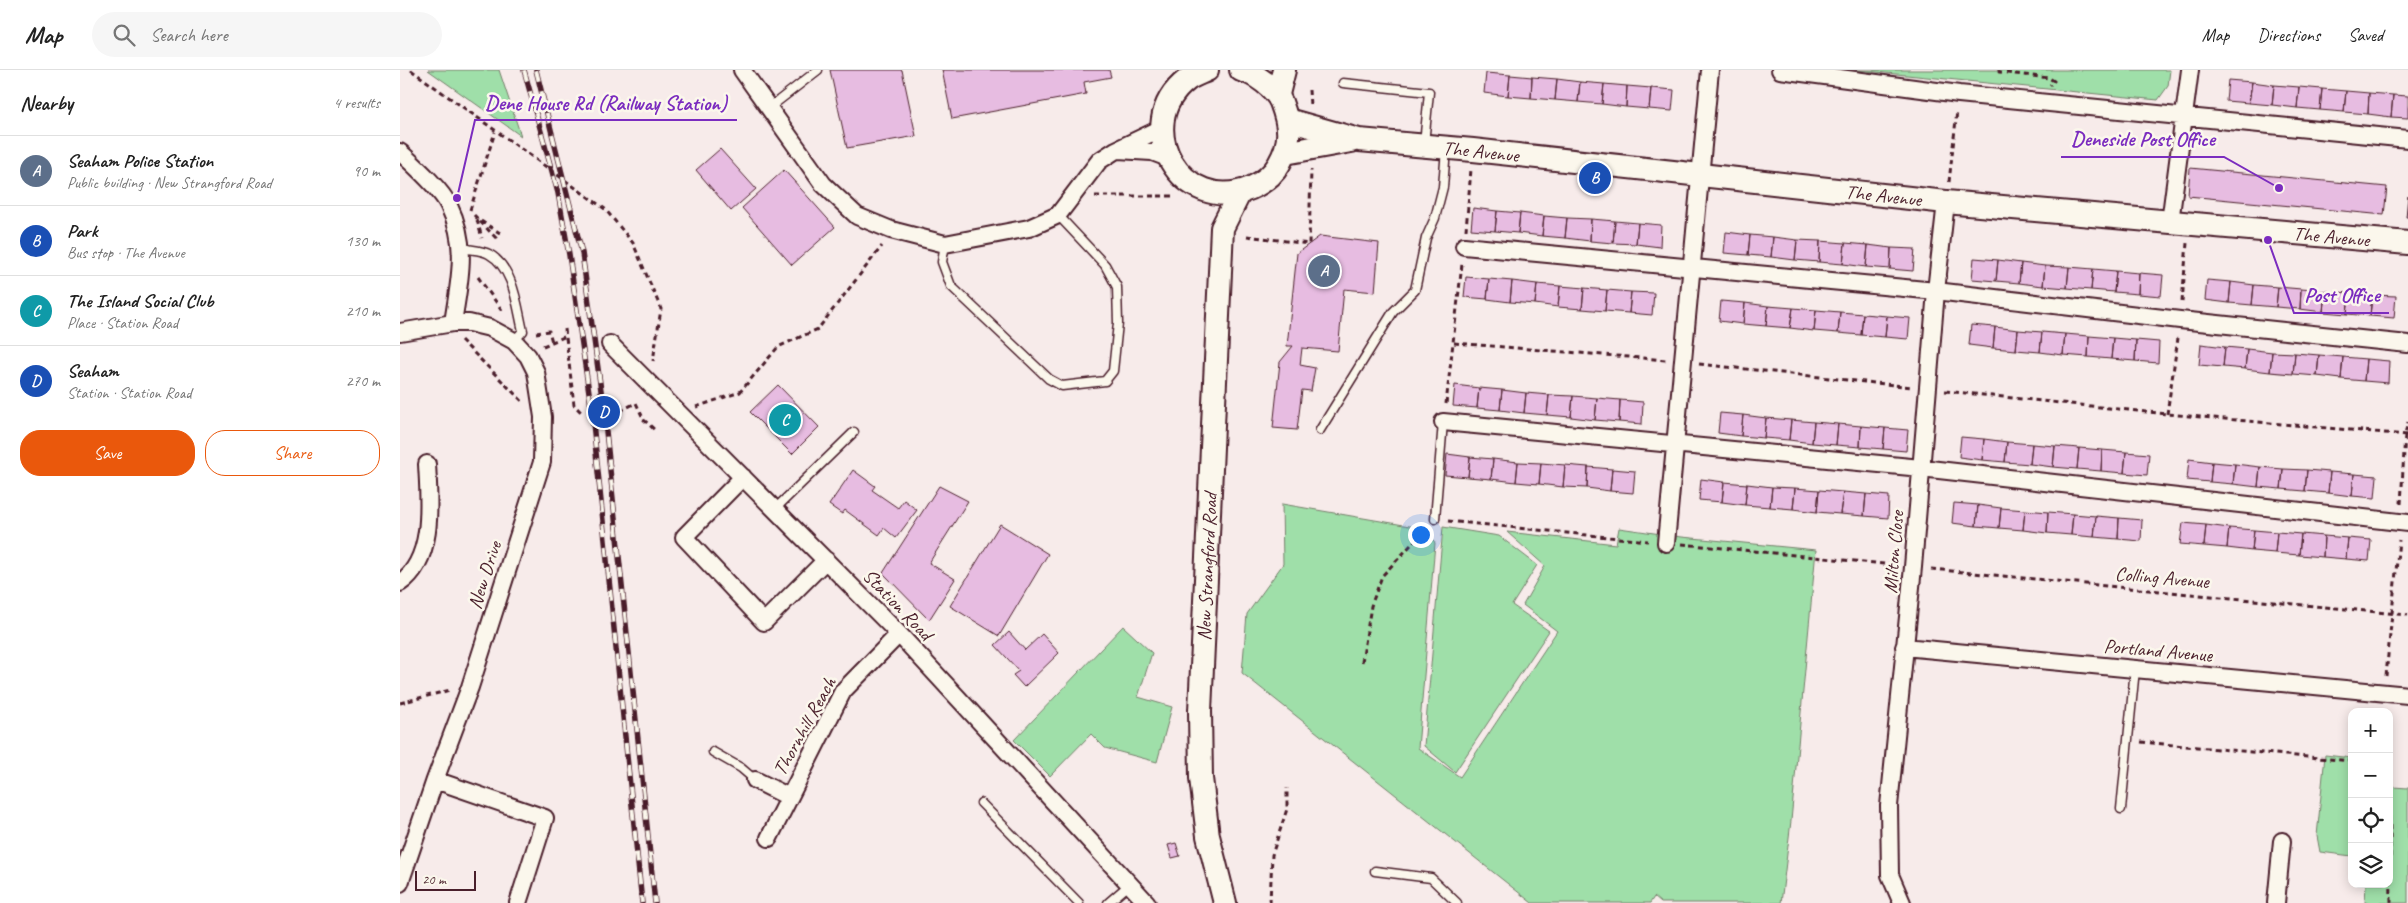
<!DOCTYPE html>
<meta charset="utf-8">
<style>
body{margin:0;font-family:Caveat,sans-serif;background:#f6f6f6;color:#222}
.controls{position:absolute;right:15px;bottom:15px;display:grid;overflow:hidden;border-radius:10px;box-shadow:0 2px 12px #0003}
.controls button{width:45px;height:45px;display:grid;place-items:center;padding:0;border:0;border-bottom:1px solid #e0e0e0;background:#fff;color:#222;font:25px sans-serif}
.scale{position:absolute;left:15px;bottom:12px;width:61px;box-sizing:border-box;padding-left:5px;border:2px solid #4a1f2b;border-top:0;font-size:14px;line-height:18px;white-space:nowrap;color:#4a1f2b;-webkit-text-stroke:4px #fbf7ec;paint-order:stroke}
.you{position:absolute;left:1020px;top:464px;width:18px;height:18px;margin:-12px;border:4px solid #fff;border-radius:50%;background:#1a73e8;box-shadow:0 0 0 8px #1a73e833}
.badge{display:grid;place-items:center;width:32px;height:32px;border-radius:50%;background:#ea580c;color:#fff;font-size:16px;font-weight:700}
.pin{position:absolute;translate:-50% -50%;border:2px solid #fff;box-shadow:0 1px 5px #0006}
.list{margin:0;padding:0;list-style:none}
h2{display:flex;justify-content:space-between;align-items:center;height:65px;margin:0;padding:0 20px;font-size:21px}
h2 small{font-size:16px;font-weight:400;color:#767676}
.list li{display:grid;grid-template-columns:32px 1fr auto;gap:15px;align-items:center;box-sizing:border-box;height:70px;padding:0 20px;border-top:1px solid #e0e0e0}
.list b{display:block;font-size:19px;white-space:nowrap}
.list p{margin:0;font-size:16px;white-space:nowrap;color:#767676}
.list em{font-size:16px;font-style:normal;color:#767676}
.actions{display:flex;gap:10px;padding:15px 20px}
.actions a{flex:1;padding:11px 0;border:1px solid #ea580c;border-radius:20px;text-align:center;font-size:18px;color:#ea580c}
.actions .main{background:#ea580c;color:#fff}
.icon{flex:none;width:28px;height:28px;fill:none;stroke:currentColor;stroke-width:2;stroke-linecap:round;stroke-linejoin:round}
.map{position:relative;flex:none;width:2008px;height:833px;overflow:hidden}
header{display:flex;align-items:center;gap:30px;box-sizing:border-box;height:70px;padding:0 25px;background:#fff;border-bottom:1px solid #e0e0e0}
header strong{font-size:24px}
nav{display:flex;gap:28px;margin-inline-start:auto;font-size:18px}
.search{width:350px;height:45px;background:#f6f6f6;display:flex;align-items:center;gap:12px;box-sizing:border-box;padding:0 18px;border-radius:28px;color:#767676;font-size:19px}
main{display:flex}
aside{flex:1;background:#fff}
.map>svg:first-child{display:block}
.green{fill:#9fdfa9;stroke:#747f6a}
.building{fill:#e7bce1;stroke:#4a1f2b}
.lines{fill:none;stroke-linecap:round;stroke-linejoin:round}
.lane-casing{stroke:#4a1f2b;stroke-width:11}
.street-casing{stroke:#4a1f2b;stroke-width:20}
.secondary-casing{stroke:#4a1f2b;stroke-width:26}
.path{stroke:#4a1f2b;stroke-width:3;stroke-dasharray:5 4;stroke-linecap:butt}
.lane{stroke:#fbf7ec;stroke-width:8}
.street{stroke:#fbf7ec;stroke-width:16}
.secondary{stroke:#fbf7ec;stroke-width:22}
.rail-casing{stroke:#4a1f2b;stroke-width:5.5}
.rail{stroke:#fbf7ec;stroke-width:4;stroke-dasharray:11;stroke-linecap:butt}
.labels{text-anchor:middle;stroke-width:5;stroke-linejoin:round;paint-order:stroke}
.street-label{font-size:20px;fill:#4a1f2b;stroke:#fbf7ec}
.leader{fill:none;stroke:#7b2cbf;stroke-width:2}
.callout-dot{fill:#7b2cbf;stroke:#fbf7ec;stroke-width:2}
.callout-label{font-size:21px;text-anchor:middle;font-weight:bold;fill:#7b2cbf;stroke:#fbf7ec;stroke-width:5;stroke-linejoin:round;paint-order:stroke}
</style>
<header>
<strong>Map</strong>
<div class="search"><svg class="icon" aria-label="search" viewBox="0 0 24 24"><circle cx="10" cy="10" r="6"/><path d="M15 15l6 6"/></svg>Search here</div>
<nav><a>Map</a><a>Directions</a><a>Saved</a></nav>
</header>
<main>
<aside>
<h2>Nearby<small>4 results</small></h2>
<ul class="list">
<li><span class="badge" style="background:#5c6f8a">A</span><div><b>Seaham Police Station</b><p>Public building · New Strangford Road</p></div><em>90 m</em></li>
<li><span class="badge" style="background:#1a4fb4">B</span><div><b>Park</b><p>Bus stop · The Avenue</p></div><em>130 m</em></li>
<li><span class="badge" style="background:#0f9aa8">C</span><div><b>The Island Social Club</b><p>Place · Station Road</p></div><em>210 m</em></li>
<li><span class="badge" style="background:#1a4fb4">D</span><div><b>Seaham</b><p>Station · Station Road</p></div><em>270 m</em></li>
</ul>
<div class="actions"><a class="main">Save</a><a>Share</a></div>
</aside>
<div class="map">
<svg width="2008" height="833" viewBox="0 0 2008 833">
<rect width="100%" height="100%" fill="#f7ebea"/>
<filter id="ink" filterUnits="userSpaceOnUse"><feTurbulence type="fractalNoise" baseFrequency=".02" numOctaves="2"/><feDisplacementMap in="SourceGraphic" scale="10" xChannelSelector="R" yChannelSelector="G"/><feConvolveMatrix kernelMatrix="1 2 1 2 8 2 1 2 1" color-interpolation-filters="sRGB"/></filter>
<g filter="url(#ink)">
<path class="green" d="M28,0H99L121,66Z
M1456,0H1770L1768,16L1758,30Z
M882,434L1027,459L1035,473L1018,678L1060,707L1157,561L1123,535L1145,496L1107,462L1216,474L1219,458L1282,467L1416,480L1391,751L1381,833H1261L1254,827L1250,833H1132L842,603L847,544L883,494Z
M1043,457L1099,466L1137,495L1112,535L1149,561L1055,702L1024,676Z
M723,556L752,583L738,627L772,637L757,692L705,678L691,664L650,706L614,670Z
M1925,685L1952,688V786L1920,782L1917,766Z
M1989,712L1993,717L2008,718V833H1965L1966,814H1989Z"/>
<path class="building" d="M430,0H502L516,66L447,78Z
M542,0H709L711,7L684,12L686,24L552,49Z
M1086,3L1110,5L1108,26L1084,23Z
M1110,5L1132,7L1131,28L1108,26Z
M1132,7L1157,9L1155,30L1131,28Z
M1157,9L1180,12L1178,32L1155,30Z
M1828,10L1852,12L1849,33L1826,31Z
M1180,12L1204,14L1202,34L1178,32Z
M1852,12L1874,15L1872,35L1849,33Z
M1204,14L1227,16L1226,37L1202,34Z
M1874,15L1899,17L1897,38L1872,35Z
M1227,16L1251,18L1249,39L1226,37Z
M1899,17L1922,19L1920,40L1897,38Z
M1251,18L1274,20L1272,41L1249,39Z
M1922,19L1946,21L1944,42L1920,40Z
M1946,21L1969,23L1968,44L1944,42Z
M1969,23L1993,25L1991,47L1968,44Z
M1993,25L2008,26V48L1991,47Z
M320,79L356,119L331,141L296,100Z
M1790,98L1987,117L1984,145L1788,126Z
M384,100L435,157L392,195L342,138Z
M2008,126V147H2006Z
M1073,138L1097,141L1095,161L1071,159Z
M1097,141L1120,143L1118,163L1095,161Z
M1120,143L1144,146L1142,166L1118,163Z
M1144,146L1167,148L1165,168L1142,166Z
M1167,148L1191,149L1190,171L1165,168Z
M1191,149L1215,151L1213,173L1190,171Z
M1215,151L1238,153L1236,174L1213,173Z
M1238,153L1261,155L1260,177L1236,174Z
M1326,162L1350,165L1348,185L1324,183Z
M1350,165L1373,167L1371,187L1348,185Z
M920,166L979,173L975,222L944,219L938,281L902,278L900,295L915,298L911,321L902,320L897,360L873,358L880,292L893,276H887L897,183Z
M1373,167L1397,170L1395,190L1371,187Z
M1397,170L1420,171L1419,192L1395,190Z
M1420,171L1445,173L1443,194L1419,192Z
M1445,173L1468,175L1466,197L1443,194Z
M1468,175L1491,178L1490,199L1466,197Z
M1491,178L1515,179L1513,201L1490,199Z
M1574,188L1598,190L1596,211L1572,209Z
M1598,190L1621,193L1619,213L1596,211Z
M1621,193L1645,196L1643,216L1619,213Z
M1645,196L1669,197L1667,218L1643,216Z
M1669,197L1693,199L1691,220L1667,218Z
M1693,199L1716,201L1714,222L1691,220Z
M1716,201L1739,203L1738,224L1714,222Z
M1739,203L1763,205L1761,226L1738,224Z
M1066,207L1089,209L1087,229L1064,227Z
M1089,209L1112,211L1110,232L1087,229Z
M1807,210L1831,212L1829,233L1805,230Z
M1112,211L1137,214L1135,234L1110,232Z
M1831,212L1854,215L1852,235L1829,233Z
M1137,214L1160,216L1158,237L1135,234Z
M1854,215L1878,217L1876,237L1852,235Z
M1160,216L1184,218L1182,239L1158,237Z
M1878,217L1901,219L1900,239L1876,237Z
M1184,218L1207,220L1205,241L1182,239Z
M1901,219L1925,221L1923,242L1900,239Z
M1207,220L1231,222L1229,243L1205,241Z
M1925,221L1949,223L1947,244L1923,242Z
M1231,222L1254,223L1252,245L1229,243Z
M1949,223L1972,225L1970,246L1947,244Z
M1972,225L1996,226L1994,248L1970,246Z
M1321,231L1345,233L1343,254L1319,251Z
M1345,233L1368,236L1366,256L1343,254Z
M1368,236L1393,238L1390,258L1366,256Z
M1393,238L1416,240L1414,261L1390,258Z
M1416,240L1440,242L1438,263L1414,261Z
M1440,242L1463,244L1461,265L1438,263Z
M1463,244L1487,246L1485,267L1461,265Z
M1487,246L1510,248L1508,269L1485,267Z
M1571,255L1595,257L1593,278L1569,275Z
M1595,257L1618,260L1616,280L1593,278Z
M1618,260L1642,262L1640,282L1616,280Z
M1642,262L1665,264L1663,285L1640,282Z
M1665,264L1689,266L1688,287L1663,285Z
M1689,266L1713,268L1711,289L1688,287Z
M1713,268L1736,270L1735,291L1711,289Z
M1736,270L1759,272L1758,293L1735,291Z
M1801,274L1825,277L1823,297L1799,295Z
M1825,277L1847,279L1845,299L1823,297Z
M1847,279L1872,282L1870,302L1845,299Z
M1872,282L1895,283L1893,304L1870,302Z
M1895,283L1919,285L1917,306L1893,304Z
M1919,285L1943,287L1941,309L1917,306Z
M1943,287L1966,289L1964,311L1941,309Z
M1966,289L1989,291L1988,313L1964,311Z
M378,315L419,357L392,384L350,342Z
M1055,315L1079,318L1077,338L1053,336Z
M1079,318L1102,320L1100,340L1077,338Z
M1102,320L1126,323L1124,343L1100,340Z
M1126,323L1149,325L1147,345L1124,343Z
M1149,325L1173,326L1171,347L1147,345Z
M1173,326L1197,328L1195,350L1171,347Z
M1197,328L1220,330L1219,352L1195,350Z
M1220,330L1243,332L1242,354L1219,352Z
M1320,343L1343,345L1341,366L1318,363Z
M1343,345L1366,348L1364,368L1341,366Z
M1366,348L1391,350L1389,370L1364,368Z
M1391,350L1414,352L1412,373L1389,370Z
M1414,352L1438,354L1436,375L1412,373Z
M1438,354L1461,356L1460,377L1436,375Z
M1461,356L1485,358L1483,379L1460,377Z
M1485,358L1508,360L1506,381L1483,379Z
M1561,367L1584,369L1582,390L1559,387Z
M1584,369L1607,372L1605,392L1582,390Z
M1607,372L1632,374L1630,394L1605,392Z
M1632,374L1655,376L1653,397L1630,394Z
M1655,376L1679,378L1677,399L1653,397Z
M1679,378L1702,380L1701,401L1677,399Z
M1702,380L1726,382L1724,403L1701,401Z
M1726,382L1749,384L1747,405L1724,403Z
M1047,384L1070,387L1068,407L1045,405Z
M1070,387L1093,389L1091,409L1068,407Z
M1093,389L1118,392L1116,412L1091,409Z
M1789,389L1812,392L1810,412L1787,410Z
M1118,392L1141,393L1139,414L1116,412Z
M1812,392L1835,394L1833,414L1810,412Z
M1141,393L1165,395L1163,417L1139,414Z
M1835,394L1860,397L1858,417L1833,414Z
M1165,395L1188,397L1187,418L1163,417Z
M1188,397L1212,399L1210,421L1187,418Z
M1860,397L1883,399L1881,419L1858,417Z
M1212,399L1235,401L1233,423L1210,421Z
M1883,399L1907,400L1905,421L1881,419Z
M453,400L475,416L472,420L498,438L504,430L517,440L496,468L484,458L479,465L445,440L442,444L429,435Z
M1907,400L1930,402L1928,423L1905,421Z
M1930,402L1954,404L1952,426L1928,423Z
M1954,404L1977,406L1975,428L1952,426Z
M1301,409L1324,412L1322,432L1299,430Z
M1324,412L1347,414L1345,435L1322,432Z
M1347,414L1372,417L1370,437L1345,435Z
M539,416L568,431L529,493L555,509L529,550L483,503Z
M1372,417L1395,418L1393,439L1370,437Z
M1395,418L1419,420L1417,442L1393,439Z
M1419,420L1443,422L1440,444L1417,442Z
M1443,422L1466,424L1464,446L1440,444Z
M1466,424L1489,426L1488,448L1464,446Z
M1554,433L1578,435L1576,456L1552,453Z
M1578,435L1601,438L1599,458L1576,456Z
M1601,438L1625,440L1623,460L1599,458Z
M1625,440L1648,442L1647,463L1623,460Z
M1648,442L1673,444L1671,465L1647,463Z
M1673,444L1696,446L1694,467L1671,465Z
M1696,446L1719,448L1718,469L1694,467Z
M1719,448L1742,450L1741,471L1718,469Z
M1783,453L1806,455L1804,476L1780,474Z
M600,454L648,484L599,566L550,536Z
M1806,455L1829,458L1827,478L1804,476Z
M1829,458L1854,460L1852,481L1827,478Z
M1854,460L1877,462L1875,483L1852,481Z
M1877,462L1901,464L1899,485L1875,483Z
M1901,464L1924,466L1923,487L1899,485Z
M1924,466L1948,468L1946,489L1923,487Z
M1948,468L1971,470L1969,491L1946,489Z
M609,562L625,580L642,564L659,583L624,617L613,605L619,601L595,575Z
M776,773L780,786L772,788L768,775Z"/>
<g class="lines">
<defs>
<path id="lane" d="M943,13L1029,22L1024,74
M369,38L418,0
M545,174L542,192L551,216L649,309L662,316L705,311L713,301L718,253L717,217L705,195L658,145
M62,178C70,180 82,180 89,184C114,198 117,236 123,261L114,271
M920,360L993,242L1015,220L1026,168L1035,148L1043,117L1046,79
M375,439L454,362
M1035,449L1043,352
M313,682L341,698L355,710
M581,733L679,833
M1721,739L1735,599
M975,801L1031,808L1057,833
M708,833L730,814"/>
<path id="street" d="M342,0L423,114L457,146L491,160L545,174L629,158L658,145L699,91L716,80L762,58
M1380,0L1559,24L2008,69
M718,80L752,82L768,88
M0,82C14,95 42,120 49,136C69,177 59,211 53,253
M1770,152L1790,0
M1064,176L1536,221L1780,250L2008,274
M0,262L53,253H69L90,258L114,271L128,286L136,302L143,347L142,392L70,617L35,710L0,813
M210,274L499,564L747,833
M1043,352L1521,398L2008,453
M343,407L284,467L364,552L426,490
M1266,473L1310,0
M0,513C35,489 29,431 27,394
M1504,577L2008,625
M35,710L145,748L118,833
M355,710L389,727
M369,768L443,621L499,564
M1502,833L1490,805L1489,736L1513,497L1536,221L1546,132
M1876,833L1882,771"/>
<g id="secondary">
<path d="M807,0C801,3 792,6 787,10C729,55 782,147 851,118C862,113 873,105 879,94C892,71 890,56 881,32C875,18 856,4 841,0"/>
<path d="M878,24L884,0"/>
<path id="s1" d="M888,50L959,70L1073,80L1546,132L2008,173"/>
<path d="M885,83L951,71"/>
<path id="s2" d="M825,833L808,766L801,708L800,641L822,158L840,122"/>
</g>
</defs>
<use href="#lane" class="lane-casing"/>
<use href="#street" class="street-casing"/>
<use href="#secondary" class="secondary-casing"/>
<path class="path" d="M11,0L205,139L233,173L261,239L253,291
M1599,0V2L1649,8L1654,11L1650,15
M909,20L910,36
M1549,112L1557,41
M695,126H774
M70,140L95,62
M74,145L96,168L93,171
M77,150L82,168
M81,151L100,163
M1066,160L1071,99
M847,166L909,174L911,100
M78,207L104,243
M1782,232L1787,173
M165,259L174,335L183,344
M136,263L149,261L152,272
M61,270L122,331
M1054,273L1266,290
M143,276L166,266
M1299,294L1512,317
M1545,321L1767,344L2008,365
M1046,334L1062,194
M296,337L340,322L378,277L418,259L482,176
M1767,344L1778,268
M212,345L236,333L244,350L256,361
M2001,434L2005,364L2008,352
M1048,451L1248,471
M1282,474L1495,495
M1531,499L2008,545
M962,592L971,536L982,506L1026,459
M1986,606L1999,470
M0,633L50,620
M1741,672L1952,691
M1989,710L1991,833
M870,833L872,785L887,739V718"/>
<use href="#lane" class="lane"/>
<use href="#street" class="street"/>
<use href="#secondary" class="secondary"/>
<defs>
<path id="rail" d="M124,0L158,123L169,185L192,343L242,833
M136,0L182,183L204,342L255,833"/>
</defs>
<use href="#rail" class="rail-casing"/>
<use href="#rail" class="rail"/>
</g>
</g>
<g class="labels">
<g class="street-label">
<text dy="7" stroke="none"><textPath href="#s1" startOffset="196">The Avenue</textPath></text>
<text dy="7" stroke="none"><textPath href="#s1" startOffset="601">The Avenue</textPath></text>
<text dy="7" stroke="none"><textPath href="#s1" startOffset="1051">The Avenue</textPath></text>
<text transform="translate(1493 482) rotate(-85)" y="7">Milton Close</text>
<text dy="7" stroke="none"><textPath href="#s2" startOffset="339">New Strangford Road</textPath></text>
<text transform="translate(84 505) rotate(-72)" y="7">New Drive</text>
<text transform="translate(1762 507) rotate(5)" y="7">Colling Avenue</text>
<text transform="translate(498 534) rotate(46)" y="7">Station Road</text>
<text transform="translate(1758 580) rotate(5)" y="7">Portland Avenue</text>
<text transform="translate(404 656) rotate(-61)" y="7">Thornhill Reach</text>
</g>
</g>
<path class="leader" d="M57 128L75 50H337M1879 118L1824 87H1661M1868 170L1894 243H1989"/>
<g class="callout-dot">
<circle cx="57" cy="128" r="5"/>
<circle cx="1879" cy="118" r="5"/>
<circle cx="1868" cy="170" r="5"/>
</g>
<g class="callout-label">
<text x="206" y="40">Dene House Rd (Railway Station)</text>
<text x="1743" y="76">Deneside Post Office</text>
<text x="1942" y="232">Post Office</text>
</g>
</svg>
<div class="controls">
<button>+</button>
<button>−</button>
<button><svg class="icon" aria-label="locate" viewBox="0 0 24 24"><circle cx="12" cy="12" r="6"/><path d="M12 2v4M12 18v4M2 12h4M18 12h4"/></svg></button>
<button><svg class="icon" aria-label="layers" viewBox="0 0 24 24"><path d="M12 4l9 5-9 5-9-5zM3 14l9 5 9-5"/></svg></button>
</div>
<div class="scale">20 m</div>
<div class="you"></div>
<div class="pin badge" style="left:924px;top:201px;background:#5c6f8a">A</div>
<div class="pin badge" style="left:1195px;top:108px;background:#1a4fb4">B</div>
<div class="pin badge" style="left:385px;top:350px;background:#0f9aa8">C</div>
<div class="pin badge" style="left:204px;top:342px;background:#1a4fb4">D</div>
</div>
</main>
